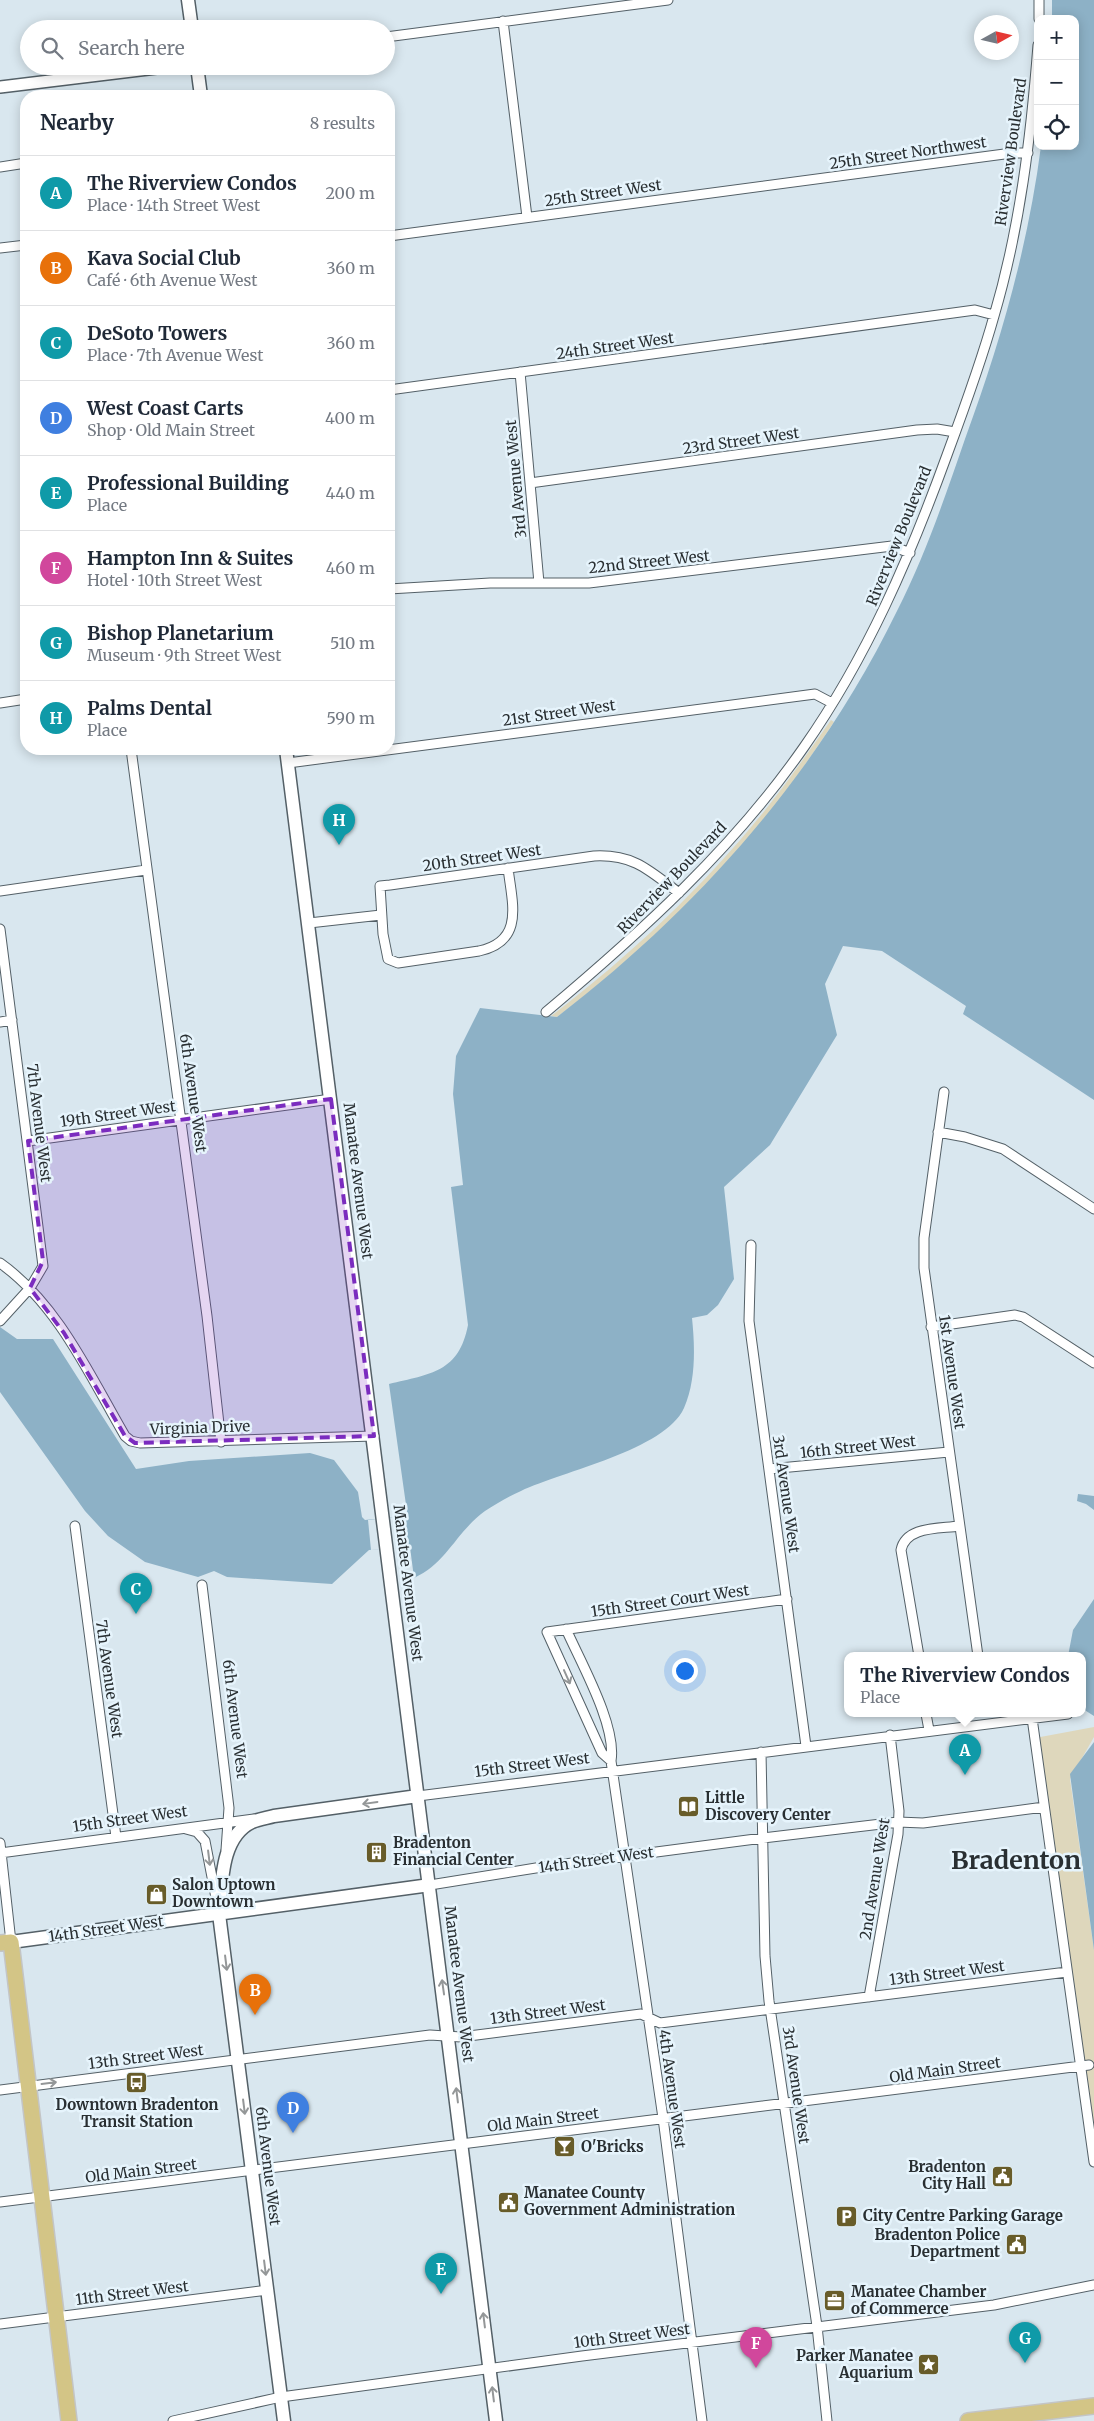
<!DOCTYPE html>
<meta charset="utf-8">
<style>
body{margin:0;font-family:Merriweather,serif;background:#f2f2f3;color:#1f2937}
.controls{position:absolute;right:15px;top:15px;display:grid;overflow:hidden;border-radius:10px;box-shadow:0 2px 12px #0003}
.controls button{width:45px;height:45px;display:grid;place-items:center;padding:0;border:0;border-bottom:1px solid #e0e1e3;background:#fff;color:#1f2937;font:25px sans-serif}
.compass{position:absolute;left:974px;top:15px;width:45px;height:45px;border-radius:50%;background:#fff;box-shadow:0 2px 12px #0003;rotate:82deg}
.you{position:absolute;left:684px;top:1670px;width:18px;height:18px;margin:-12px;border:4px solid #fff;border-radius:50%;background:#1a73e8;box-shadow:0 0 0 8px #1a73e833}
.badge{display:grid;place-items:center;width:32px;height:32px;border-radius:50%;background:#685c29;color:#fff;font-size:16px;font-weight:700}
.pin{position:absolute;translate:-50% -41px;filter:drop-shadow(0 1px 2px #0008)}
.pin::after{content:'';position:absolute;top:26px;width:18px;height:15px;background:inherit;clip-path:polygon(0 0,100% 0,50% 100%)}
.popup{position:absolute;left:844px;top:1652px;width:242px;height:65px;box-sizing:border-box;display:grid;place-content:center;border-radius:10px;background:#fff;filter:drop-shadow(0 1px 4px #0005);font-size:16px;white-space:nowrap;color:#747a83}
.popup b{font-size:19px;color:#1f2937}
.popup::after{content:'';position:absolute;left:50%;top:100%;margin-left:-10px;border:10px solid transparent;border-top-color:#fff}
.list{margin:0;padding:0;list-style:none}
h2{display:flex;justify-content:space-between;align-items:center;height:65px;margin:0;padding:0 20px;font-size:21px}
h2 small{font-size:16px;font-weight:400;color:#747a83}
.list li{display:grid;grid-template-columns:32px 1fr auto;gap:15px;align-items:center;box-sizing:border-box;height:75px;padding:0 20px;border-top:1px solid #e0e1e3}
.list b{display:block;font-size:19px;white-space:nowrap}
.list p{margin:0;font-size:16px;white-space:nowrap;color:#747a83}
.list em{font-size:16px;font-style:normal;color:#747a83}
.icon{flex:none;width:28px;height:28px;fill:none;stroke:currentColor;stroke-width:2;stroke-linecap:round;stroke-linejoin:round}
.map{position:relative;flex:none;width:1094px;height:2421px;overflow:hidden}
.search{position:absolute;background:#fff;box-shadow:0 2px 12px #0003;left:20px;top:20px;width:375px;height:55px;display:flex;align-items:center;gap:12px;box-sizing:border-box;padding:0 18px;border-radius:28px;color:#747a83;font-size:19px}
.panel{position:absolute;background:#fff;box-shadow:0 2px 12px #0003;left:20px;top:90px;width:375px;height:665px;border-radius:20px}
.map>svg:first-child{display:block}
.green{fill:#ded7bc}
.water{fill:#8db1c6}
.pier{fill:#d9e7ef}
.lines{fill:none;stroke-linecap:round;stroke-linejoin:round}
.minor-casing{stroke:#546067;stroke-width:11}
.tertiary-casing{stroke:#546067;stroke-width:14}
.secondary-casing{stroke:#546067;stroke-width:15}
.primary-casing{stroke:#c3c5c6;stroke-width:18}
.minor{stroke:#fff;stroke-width:9}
.tertiary{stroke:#fff;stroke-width:11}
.secondary{stroke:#fff;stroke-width:12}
.primary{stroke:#d3c586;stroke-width:15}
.oneway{stroke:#949798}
.marked{fill:#7b2cbf;fill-opacity:0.2;stroke:#7b2cbf;stroke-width:4;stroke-dasharray:10 6;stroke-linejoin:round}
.labels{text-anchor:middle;stroke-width:5;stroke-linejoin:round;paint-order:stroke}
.street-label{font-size:15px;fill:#292f32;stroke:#e6f4fc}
.poi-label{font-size:15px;font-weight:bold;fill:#292f32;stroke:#e6f4fc;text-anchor:start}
.town-label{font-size:25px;font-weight:bold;fill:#292f32;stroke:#e6f4fc}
</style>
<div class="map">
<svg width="1094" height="2421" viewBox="0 0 1094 2421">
<rect width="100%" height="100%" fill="#d9e7ef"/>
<path class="green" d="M831,720L834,722C815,750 796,779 775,806C714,887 637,956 557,1017L551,1016C631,955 703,887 766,809C789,780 810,750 831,720Z
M1094,1727V1737L1070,1779L1094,1950V2157L1035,1738Z"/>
<path class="water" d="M1052,0H1094V1100L963,1014L966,1006L882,951L843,946L825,984L837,1035L770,1145L724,1187L734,1279L718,1305L707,1315L692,1318C695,1347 696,1381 684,1408C665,1450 563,1471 521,1491C509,1496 496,1504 485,1511C456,1532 447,1563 414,1578L410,1547L369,1550L332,1584L227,1577L214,1571L198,1577L145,1562L108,1536L85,1511L0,1392V1327L17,1339H53L136,1469L189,1461L310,1453L334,1460L358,1492L362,1517L365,1520L402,1516L407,1512L389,1384C431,1374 459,1372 468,1325L451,1187L463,1185L453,1094L456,1056L480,1008L557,1017C699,908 818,773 897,611C925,556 945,497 965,439C1000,344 1028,247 1041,146H1075V19H1052Z
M1078,1494L1094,1496V1510L1086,1504L1077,1501Z
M1094,1599V1716L1083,1709L1082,1656H1068L1073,1630Z
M1094,1742V1950L1070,1774Z"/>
<path class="pier" d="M402,1516L405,1548L371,1550L368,1520Z"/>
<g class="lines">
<defs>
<path id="minor" d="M1039,19V0
M503,21L527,217
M386,37L668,0
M0,167L26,163
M389,236L1012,153H1028
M0,248L26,245
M520,372L539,583
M389,390L975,310L994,315
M530,483L917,430L937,429L955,432
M389,589L490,583H589L892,546L910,553
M0,703L26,699
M131,749L207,1316L221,1442
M288,763L815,694L832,703
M508,868C512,903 525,941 479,951L398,963L388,959L383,934L380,886L390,885L594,856C633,854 649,870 679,893
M0,891L146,870
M309,923L381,915
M0,929L43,1266L30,1288L0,1321
M546,1012C640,933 733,849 804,747C867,657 910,557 947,455C964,409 981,363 994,316C1020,228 1031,136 1038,45
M0,1022L12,1020
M944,1092L924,1238V1268L978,1656
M938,1132L965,1137L1003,1149L1094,1209
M28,1141L331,1099
M751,1245L749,1321L806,1746
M0,1263C58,1304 90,1376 125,1436L131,1441L140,1443L374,1436
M931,1327L1015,1315L1023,1317L1094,1363
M769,1469L949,1452
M75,1526L116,1837
M202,1585L229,1808L226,1850
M566,1629C581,1663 617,1726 611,1761L663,2118L702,2421
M919,1656L901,1550C906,1526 939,1529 959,1526
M926,1714L929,1730
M1032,1718L1094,2162
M761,1752L765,1956L769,2001L817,2326L827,2421
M611,1761L602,1753L547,1632L787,1599
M418,1796L1068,1714
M186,1829L197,1832L205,1841L217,1903
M0,1843L11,1942
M0,1853L254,1819
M430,1885L542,1867L763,1838L898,1822L923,1823L1044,1807
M869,1997L898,1834L899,1811L890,1735
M0,2090L430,2035L461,2037L641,2014L660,2023L1067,1972
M0,2202L1089,2065
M0,2324L268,2290
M173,2421L281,2397L582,2356L994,2305L1094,2285"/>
<path id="tertiary" d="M0,87L173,66"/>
<path id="secondary" d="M188,0L192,29
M197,66L201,96
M286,749L496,2421
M11,1942L430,1885
M284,2421L219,1914C222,1885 220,1837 252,1822C259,1819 267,1818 274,1816L418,1796"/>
<path id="primary" d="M0,1943L11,1942L69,2421
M968,2421L1094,2406"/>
</defs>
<use href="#minor" class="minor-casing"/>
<use href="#tertiary" class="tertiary-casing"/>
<use href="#secondary" class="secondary-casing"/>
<use href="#primary" class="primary-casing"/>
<use href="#minor" class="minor"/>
<use href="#tertiary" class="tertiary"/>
<use href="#secondary" class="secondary"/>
<use href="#primary" class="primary"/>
</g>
<defs><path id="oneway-shaft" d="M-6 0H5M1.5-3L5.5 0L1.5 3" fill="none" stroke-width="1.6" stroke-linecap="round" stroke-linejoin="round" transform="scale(1.25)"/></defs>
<g class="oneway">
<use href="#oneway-shaft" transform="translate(567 1677) rotate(66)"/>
<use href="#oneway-shaft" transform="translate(370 1803) rotate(172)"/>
<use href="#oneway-shaft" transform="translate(209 1858) rotate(83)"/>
<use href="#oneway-shaft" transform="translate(226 1963) rotate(83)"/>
<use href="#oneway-shaft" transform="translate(443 1987) rotate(-98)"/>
<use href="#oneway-shaft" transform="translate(49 2083) rotate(-7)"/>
<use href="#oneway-shaft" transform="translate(457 2095) rotate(-97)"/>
<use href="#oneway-shaft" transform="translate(244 2107) rotate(83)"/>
<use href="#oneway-shaft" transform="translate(265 2268) rotate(83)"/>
<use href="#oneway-shaft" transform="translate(484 2320) rotate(-97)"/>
<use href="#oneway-shaft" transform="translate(493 2394) rotate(-97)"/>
</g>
<path class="marked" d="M331,1099L374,1436L135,1443L125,1436L64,1333L30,1288L43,1261L28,1141Z"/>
<defs>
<symbol id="library-square" viewBox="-11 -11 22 22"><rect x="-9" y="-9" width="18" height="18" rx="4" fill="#685c29" stroke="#e6f4fc"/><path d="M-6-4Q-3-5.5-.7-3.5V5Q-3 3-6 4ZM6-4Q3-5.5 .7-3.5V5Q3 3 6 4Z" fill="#fff"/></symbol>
<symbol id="building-square" viewBox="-11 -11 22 22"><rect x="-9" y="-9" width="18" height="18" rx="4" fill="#685c29" stroke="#e6f4fc"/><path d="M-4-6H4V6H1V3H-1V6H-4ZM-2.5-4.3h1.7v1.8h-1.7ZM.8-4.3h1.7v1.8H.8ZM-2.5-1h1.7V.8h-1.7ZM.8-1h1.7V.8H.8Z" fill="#fff"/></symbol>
<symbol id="shop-square" viewBox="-11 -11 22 22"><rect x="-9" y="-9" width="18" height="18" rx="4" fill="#685c29" stroke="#e6f4fc"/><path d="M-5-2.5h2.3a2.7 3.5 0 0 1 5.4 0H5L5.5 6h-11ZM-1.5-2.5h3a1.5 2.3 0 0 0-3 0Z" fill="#fff"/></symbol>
<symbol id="bus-square" viewBox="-11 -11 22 22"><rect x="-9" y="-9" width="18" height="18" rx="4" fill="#685c29" stroke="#e6f4fc"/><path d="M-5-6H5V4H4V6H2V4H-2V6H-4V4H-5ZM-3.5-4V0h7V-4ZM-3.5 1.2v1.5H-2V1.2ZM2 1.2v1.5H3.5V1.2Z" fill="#fff"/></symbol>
<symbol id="bar-square" viewBox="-11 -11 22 22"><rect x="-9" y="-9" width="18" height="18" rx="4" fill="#685c29" stroke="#e6f4fc"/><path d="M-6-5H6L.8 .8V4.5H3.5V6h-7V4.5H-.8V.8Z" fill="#fff"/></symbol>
<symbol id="civic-square" viewBox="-11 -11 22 22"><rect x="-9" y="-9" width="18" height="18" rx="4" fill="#685c29" stroke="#e6f4fc"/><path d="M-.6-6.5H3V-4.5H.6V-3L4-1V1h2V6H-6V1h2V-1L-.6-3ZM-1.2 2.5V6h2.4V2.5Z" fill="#fff"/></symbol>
<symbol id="parking-square" viewBox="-11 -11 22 22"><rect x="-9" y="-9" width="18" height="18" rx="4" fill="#685c29" stroke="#e6f4fc"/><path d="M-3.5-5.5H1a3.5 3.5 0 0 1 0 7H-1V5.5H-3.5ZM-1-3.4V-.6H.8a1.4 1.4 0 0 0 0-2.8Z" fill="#fff"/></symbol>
<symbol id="office-square" viewBox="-11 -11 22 22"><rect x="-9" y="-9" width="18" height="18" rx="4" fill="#685c29" stroke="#e6f4fc"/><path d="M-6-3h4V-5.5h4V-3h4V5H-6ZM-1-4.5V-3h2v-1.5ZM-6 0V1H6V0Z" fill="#fff"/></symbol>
<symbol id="sight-square" viewBox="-11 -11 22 22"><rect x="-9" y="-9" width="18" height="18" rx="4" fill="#685c29" stroke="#e6f4fc"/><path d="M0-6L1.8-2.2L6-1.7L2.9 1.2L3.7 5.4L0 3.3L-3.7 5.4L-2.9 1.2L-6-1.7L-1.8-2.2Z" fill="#fff"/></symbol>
</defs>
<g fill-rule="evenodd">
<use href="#library-square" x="676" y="1794" width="25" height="25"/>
<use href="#building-square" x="364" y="1840" width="25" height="25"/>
<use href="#shop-square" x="144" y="1882" width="25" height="25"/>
<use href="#bus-square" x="124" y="2070" width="25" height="25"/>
<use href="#bar-square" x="552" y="2134" width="25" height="25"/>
<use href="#civic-square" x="990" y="2164" width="25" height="25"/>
<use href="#civic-square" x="496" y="2190" width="25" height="25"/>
<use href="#parking-square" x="834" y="2204" width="25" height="25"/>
<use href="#civic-square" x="1004" y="2232" width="25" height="25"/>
<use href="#office-square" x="822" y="2288" width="25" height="25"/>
<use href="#sight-square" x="916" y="2352" width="25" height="25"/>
</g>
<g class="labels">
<g class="street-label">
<text transform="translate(1011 152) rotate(-82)" y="5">Riverview Boulevard</text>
<text transform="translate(908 153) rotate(-8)" y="5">25th Street Northwest</text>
<text transform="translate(603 193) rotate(-8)" y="5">25th Street West</text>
<text transform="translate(615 346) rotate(-8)" y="5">24th Street West</text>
<text transform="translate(741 441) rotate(-8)" y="5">23rd Street West</text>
<text transform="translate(516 479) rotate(-95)" y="5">3rd Avenue West</text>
<text transform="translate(899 536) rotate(-68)" y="5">Riverview Boulevard</text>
<text transform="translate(649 562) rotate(-6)" y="5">22nd Street West</text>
<text transform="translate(559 713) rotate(-8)" y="5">21st Street West</text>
<text transform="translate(482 858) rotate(-8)" y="5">20th Street West</text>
<text transform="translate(672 878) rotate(-46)" y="5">Riverview Boulevard</text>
<text transform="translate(193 1093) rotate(82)" y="5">6th Avenue West</text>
<text transform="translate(118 1114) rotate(-8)" y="5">19th Street West</text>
<text transform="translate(39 1123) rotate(83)" y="5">7th Avenue West</text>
<text transform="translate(358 1181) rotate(83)" y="5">Manatee Avenue West</text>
<text transform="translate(952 1372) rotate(82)" y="5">1st Avenue West</text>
<text transform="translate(200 1428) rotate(-2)" y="5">Virginia Drive</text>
<text transform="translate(858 1447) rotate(-6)" y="5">16th Street West</text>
<text transform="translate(786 1494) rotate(82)" y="5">3rd Avenue West</text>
<text transform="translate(408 1583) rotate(83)" y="5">Manatee Avenue West</text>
<text transform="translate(670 1601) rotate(-8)" y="5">15th Street Court West</text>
<text transform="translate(109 1679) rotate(82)" y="5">7th Avenue West</text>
<text transform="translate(235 1719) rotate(83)" y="5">6th Avenue West</text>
<text transform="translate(532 1765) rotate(-7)" y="5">15th Street West</text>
<text transform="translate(130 1819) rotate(-8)" y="5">15th Street West</text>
<text transform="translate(596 1860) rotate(-8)" y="5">14th Street West</text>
<text transform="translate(875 1879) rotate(-81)" y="5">2nd Avenue West</text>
<text transform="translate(106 1929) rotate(-8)" y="5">14th Street West</text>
<text transform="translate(947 1973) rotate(-7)" y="5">13th Street West</text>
<text transform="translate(459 1984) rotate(83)" y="5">Manatee Avenue West</text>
<text transform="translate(548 2012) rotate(-7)" y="5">13th Street West</text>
<text transform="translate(146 2057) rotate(-7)" y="5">13th Street West</text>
<text transform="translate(945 2070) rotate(-8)" y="5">Old Main Street</text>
<text transform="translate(796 2085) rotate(82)" y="5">3rd Avenue West</text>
<text transform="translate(672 2089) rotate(82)" y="5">4th Avenue West</text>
<text transform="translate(543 2120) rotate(-7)" y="5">Old Main Street</text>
<text transform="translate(268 2166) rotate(83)" y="5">6th Avenue West</text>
<text transform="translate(141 2171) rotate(-7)" y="5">Old Main Street</text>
<text transform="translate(132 2293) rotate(-7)" y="5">11th Street West</text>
<text transform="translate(632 2336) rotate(-7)" y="5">10th Street West</text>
</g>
<g class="poi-label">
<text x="705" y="1803">Little<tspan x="705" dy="17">Discovery Center</tspan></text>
<text x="393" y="1848">Bradenton<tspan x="393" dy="17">Financial Center</tspan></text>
<text x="172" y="1890">Salon Uptown<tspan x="172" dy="17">Downtown</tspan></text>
<text x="137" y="2110" text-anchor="middle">Downtown Bradenton<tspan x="137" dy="17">Transit Station</tspan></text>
<text x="581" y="2152">O'Bricks</text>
<text x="986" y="2172" text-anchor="end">Bradenton<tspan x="986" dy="17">City Hall</tspan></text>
<text x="524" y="2198">Manatee County<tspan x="524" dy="17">Government Administration</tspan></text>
<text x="863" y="2221">City Centre Parking Garage</text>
<text x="1000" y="2240" text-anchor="end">Bradenton Police<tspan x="1000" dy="17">Department</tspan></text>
<text x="851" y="2297">Manatee Chamber<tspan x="851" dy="17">of Commerce</tspan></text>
<text x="913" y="2361" text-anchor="end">Parker Manatee<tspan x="913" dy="17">Aquarium</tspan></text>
</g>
<g class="town-label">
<text x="1016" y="1869">Bradenton</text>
</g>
</g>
</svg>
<div class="controls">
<button>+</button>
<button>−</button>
<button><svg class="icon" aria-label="locate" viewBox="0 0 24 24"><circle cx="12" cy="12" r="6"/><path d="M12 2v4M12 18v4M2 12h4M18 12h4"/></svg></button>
</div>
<svg class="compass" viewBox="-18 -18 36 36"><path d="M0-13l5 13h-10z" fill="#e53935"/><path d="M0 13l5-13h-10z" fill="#747a83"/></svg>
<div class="you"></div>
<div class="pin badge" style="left:965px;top:1775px;background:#0f9aa8">A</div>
<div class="popup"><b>The Riverview Condos</b>Place</div>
<div class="pin badge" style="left:255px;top:2015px;background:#e8710a">B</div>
<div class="pin badge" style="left:136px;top:1614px;background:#0f9aa8">C</div>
<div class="pin badge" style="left:293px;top:2133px;background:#3f7fe0">D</div>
<div class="pin badge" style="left:441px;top:2294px;background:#0f9aa8">E</div>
<div class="pin badge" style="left:756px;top:2368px;background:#d1479c">F</div>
<div class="pin badge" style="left:1025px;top:2363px;background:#0f9aa8">G</div>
<div class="pin badge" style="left:339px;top:845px;background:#0f9aa8">H</div>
<div class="search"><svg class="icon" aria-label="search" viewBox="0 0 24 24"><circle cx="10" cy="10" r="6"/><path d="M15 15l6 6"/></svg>Search here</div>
<section class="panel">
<h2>Nearby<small>8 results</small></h2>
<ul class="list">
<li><span class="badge" style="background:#0f9aa8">A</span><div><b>The Riverview Condos</b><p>Place · 14th Street West</p></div><em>200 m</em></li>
<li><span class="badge" style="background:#e8710a">B</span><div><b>Kava Social Club</b><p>Café · 6th Avenue West</p></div><em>360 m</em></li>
<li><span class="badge" style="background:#0f9aa8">C</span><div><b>DeSoto Towers</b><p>Place · 7th Avenue West</p></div><em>360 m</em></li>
<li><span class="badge" style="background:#3f7fe0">D</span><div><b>West Coast Carts</b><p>Shop · Old Main Street</p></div><em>400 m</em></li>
<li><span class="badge" style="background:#0f9aa8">E</span><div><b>Professional Building</b><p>Place</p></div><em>440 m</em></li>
<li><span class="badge" style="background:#d1479c">F</span><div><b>Hampton Inn &amp; Suites</b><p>Hotel · 10th Street West</p></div><em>460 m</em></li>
<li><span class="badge" style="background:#0f9aa8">G</span><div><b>Bishop Planetarium</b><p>Museum · 9th Street West</p></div><em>510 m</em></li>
<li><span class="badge" style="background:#0f9aa8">H</span><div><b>Palms Dental</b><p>Place</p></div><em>590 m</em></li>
</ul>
</section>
</div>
